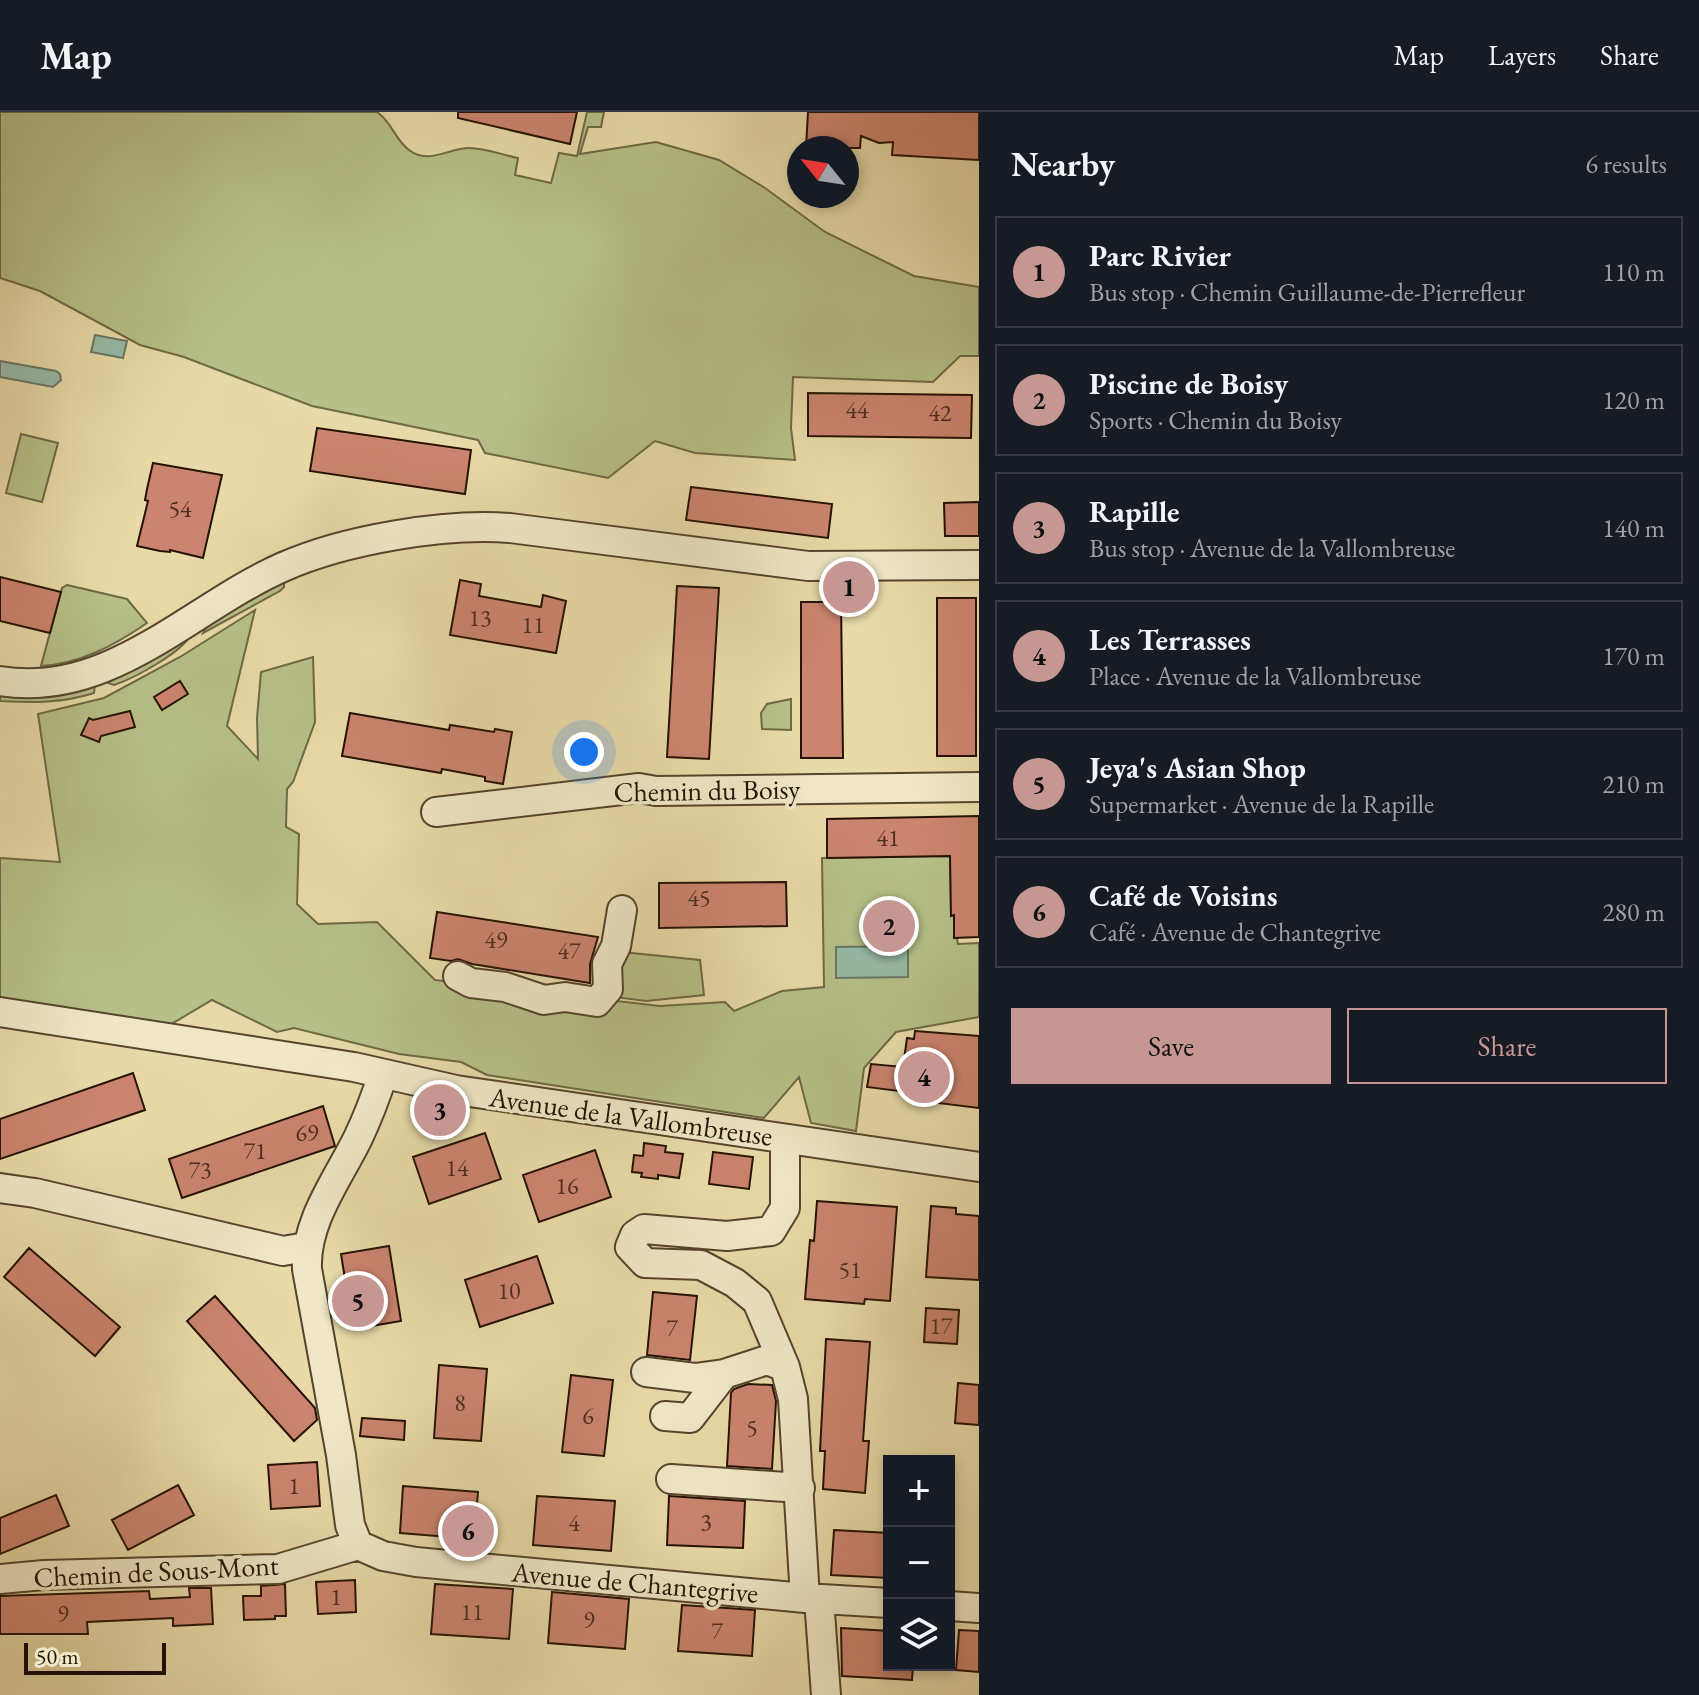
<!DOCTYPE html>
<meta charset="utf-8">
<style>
body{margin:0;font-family:"EB Garamond",serif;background:#20242c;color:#f1f3f6}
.controls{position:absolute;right:24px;bottom:24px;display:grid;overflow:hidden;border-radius:0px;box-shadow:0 4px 12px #0003}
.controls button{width:72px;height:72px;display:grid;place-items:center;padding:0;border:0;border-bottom:2px solid #363941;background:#171b24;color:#f1f3f6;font:40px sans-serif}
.compass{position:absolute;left:787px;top:24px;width:72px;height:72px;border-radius:50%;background:#171b24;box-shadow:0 4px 12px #0003;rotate:300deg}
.scale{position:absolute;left:24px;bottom:20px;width:142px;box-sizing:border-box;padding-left:8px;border:4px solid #251204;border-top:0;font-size:22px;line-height:28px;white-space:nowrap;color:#251204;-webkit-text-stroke:6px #f0e7c6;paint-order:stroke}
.you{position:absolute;left:584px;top:640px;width:28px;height:28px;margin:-20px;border:6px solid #fff;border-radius:50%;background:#1a73e8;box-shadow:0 0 0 12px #1a73e833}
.badge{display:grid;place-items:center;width:52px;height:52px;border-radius:50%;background:#c59692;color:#111;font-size:26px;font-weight:700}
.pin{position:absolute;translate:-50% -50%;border:4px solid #fff;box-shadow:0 2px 8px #0006}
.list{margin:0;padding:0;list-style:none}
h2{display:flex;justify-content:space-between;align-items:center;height:104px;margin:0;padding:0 32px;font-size:34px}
h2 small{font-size:26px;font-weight:400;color:#9ea1a6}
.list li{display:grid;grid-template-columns:52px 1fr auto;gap:24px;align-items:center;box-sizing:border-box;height:112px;margin:0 16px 16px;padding:0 16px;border:2px solid #363941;border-radius:0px}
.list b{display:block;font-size:30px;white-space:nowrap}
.list p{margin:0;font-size:26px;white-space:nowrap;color:#9ea1a6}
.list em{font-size:26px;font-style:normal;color:#9ea1a6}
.actions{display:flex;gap:16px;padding:24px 32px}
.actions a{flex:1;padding:18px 0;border:2px solid #c59692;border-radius:0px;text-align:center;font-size:28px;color:#c59692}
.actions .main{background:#c59692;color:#111}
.icon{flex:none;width:44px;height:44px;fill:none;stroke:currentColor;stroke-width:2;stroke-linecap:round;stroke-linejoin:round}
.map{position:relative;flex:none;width:979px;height:1583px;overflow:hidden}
header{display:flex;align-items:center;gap:48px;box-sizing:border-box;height:112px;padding:0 40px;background:#171b24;border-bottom:2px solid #363941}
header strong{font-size:38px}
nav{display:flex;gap:44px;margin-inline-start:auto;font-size:28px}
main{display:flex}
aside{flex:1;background:#171b24}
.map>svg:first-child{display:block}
.green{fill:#b6c088;stroke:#6e6946;stroke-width:2}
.water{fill:#97bba8;stroke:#697766;stroke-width:2}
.building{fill:#cb846f;stroke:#251204;stroke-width:2}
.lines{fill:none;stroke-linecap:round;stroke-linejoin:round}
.minor-casing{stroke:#56442d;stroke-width:32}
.minor{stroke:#f0e7c6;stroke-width:28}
.labels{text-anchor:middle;stroke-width:7;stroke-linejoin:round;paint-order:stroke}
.number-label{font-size:24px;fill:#4e2e1f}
.street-label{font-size:28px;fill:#251204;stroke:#f0e7c6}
</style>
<header>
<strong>Map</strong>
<nav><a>Map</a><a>Layers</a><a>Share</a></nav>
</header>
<main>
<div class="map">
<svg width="979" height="1583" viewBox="0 0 979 1583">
<rect width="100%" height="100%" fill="#e8daa8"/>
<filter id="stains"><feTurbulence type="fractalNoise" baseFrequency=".0025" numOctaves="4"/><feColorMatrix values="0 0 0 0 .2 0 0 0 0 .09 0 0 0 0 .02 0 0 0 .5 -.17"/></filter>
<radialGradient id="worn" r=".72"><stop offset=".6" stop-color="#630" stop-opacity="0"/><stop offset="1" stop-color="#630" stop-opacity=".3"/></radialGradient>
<path class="green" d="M0,0H377C392,10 395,28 409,38C428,53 449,36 469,36C485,36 503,43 518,46L515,63L551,71L559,41L577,44L587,0H604L601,15H588L580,42L656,30L719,48L765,76L825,120L914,164L979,175V244H960L933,270L793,265L791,316L795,348L695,341L655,329L608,366L485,341L478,328L312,294L184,245L140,233L40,179L0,166Z
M21,322L58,331L42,390L6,381Z
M284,468V475L280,479L203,521L209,509Z
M67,473L127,487L147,511C115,533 80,552 41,554L62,476Z
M255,498L227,614L258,647L257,606L261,560L313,545L315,610L293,670L287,677L286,715L299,722L297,792L318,812L377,810L435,868L660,894L725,890L734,899L782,879L824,875L822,746L950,744L951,803H954V825L957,826L958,832L979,831V905L896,920L864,956L856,1019L811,1011L799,965L764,1006L487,963L461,950L399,942L294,916L277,920L212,888L168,914L0,890V746L60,750L38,602L104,586L180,545Z
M192,521C183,540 135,566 114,573L108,571L107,568Z
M95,572L94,581C63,591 32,591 0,589V581Z
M791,587V618L762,617L761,601L767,592Z
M622,840L700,848L704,883L646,889L614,885Z"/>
<path class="water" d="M95,223L127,229L123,246L91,240Z
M0,249L56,259L60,262L61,268L53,275L0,265Z
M908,834V865L836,866V835Z"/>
<path class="building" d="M458,0H577L570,32L458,6Z
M808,0H979V48L892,43L893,30L879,31L861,24L860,36H806Z
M808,281L972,283L971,326L808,324Z
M317,316L471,338L465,382L310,359Z
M153,351L222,363L203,446L170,438V440L160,439L137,434L148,389L145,388L147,377Z
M691,375L832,392L828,426L686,408Z
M979,390V424H945L944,391Z
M0,465L61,480L50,521L0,509Z
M460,468L481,472L479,484L541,495L543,483L566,489L556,541L450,523Z
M677,474L719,476L709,647L667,645Z
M937,486H976V644H937Z
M801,490H841L843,646H801Z
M180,569L188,582L162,598L154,585Z
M130,599L135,615L101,624L99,630L81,623L89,606L93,608Z
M350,601L449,618L450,613L494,620L495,617L512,620L503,672L485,669V665L442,657L441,661L342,644Z
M979,704V825L954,826V803L951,804L950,744L827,746V707Z
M786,770L787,814L659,816V771Z
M437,800L598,825L590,852V871L472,852L458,847L451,849L430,846Z
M915,919L979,924V996L938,991L939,984L867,975L871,952L903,955L907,926L914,927Z
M133,961L145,998L0,1047V1007Z
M323,994L335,1034L182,1086L169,1047Z
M485,1021L501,1067L429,1092L413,1045Z
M644,1031L666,1034L665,1040L683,1042L679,1066L658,1063V1067L641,1065L642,1061L632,1060L634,1043L643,1044Z
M595,1038L611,1085L539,1110L523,1063Z
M713,1040L753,1045L749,1077L709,1072Z
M817,1089L897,1095L890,1189L865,1187L864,1192L805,1187L810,1128L814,1129Z
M931,1094L956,1096V1102L979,1104V1168L926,1165Z
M389,1134L401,1209L353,1217L341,1142Z
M29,1136L120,1215L95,1244L4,1165Z
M537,1144L553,1191L480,1215L465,1168Z
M653,1180L697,1184L690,1248L647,1243Z
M215,1184L315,1296L317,1308L294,1329L187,1209Z
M926,1196L959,1198L957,1232L924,1230Z
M826,1227L870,1230L863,1329H869L865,1381L823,1377L825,1339H820Z
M439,1253L487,1257L481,1329L434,1326Z
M571,1263L613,1268L604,1344L562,1340Z
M958,1271L979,1273V1313L955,1311Z
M748,1272L772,1273L776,1289L772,1357L727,1354L731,1281L734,1277Z
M362,1306L405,1309L404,1328L360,1324Z
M317,1350L320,1394L271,1397L268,1353Z
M178,1373L194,1403L128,1438L112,1408Z
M403,1374L478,1380L474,1427L400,1421Z
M56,1383L69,1414L0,1442V1406Z
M537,1384L615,1389L611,1439L533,1433Z
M669,1384L745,1389L743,1436L667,1433Z
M834,1418L889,1421V1466L831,1463Z
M355,1468L356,1500L318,1502L316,1470Z
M285,1472L286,1504H275V1507L244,1508L243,1484H261V1474Z
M435,1472L513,1477L509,1527L431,1522Z
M189,1476H211L213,1512L173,1514V1506L87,1510L88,1522H0V1484L149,1479L150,1487L190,1485Z
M552,1480L629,1487L625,1537L548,1531Z
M682,1493L755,1498L752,1544L678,1539Z
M841,1516L889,1519V1553H913L912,1568L842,1564Z
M959,1518L979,1519V1560L956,1558Z"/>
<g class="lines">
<defs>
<path id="minor" d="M0,569C110,587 190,496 283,455C344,428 443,411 510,416L808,454L979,453
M436,700L639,676L656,679L979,675
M458,864L471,871L505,875L544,888L565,885L597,890L608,877L607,852L616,834L622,798
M0,900L354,955L456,978L979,1055
M785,1027V1096L771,1119L727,1124L644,1117L635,1123L630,1135L645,1151L701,1153L735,1171L757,1189L785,1255L793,1287L805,1486
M0,1076L35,1081L283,1139L306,1135
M646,1260L695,1266L724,1262
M665,1304L690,1306L724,1262L767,1248L785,1255
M671,1367L800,1376
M358,1433L383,1444L416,1450L805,1486L889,1491
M358,1433L350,1413L341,1343L307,1157C305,1109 338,1067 358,1026C368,1005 376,984 383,962
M0,1467L44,1463L278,1457L358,1433
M819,1487L826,1583
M949,1494L979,1496"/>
</defs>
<use href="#minor" class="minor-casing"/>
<use href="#minor" class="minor"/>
</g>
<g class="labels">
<g class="number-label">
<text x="857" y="306">44</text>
<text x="940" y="309">42</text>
<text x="180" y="405">54</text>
<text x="480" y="514">13</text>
<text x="533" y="521">11</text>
<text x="888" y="734">41</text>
<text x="699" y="794">45</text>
<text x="496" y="836">49</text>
<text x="569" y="847">47</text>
<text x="307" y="1029">69</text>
<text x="255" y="1047">71</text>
<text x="457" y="1064">14</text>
<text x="200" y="1066">73</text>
<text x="567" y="1082">16</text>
<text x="850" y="1166">51</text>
<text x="509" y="1187">10</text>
<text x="941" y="1222">17</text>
<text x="672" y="1224">7</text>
<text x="460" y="1299">8</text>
<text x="588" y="1312">6</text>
<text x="752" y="1324">5</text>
<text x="294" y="1382">1</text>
<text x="706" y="1418">3</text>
<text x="574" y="1419">4</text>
<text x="336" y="1493">1</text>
<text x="472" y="1508">11</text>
<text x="63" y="1510">9</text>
<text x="589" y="1516">9</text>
<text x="717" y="1527">7</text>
</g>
<g class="street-label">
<text transform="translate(707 678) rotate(-1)" y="10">Chemin du Boisy</text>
<text transform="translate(631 1004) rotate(8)" y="10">Avenue de la Vallombreuse</text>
<text transform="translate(156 1459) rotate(-3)" y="10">Chemin de Sous-Mont</text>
<text transform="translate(635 1470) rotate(5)" y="10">Avenue de Chantegrive</text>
</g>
</g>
<rect width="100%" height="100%" filter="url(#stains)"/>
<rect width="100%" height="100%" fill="url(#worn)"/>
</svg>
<div class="controls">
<button>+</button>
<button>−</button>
<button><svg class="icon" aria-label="layers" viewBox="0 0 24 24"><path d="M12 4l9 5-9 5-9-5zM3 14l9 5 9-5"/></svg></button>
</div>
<svg class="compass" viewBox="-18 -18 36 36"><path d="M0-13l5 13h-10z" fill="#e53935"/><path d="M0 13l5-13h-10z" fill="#9ea1a6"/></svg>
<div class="scale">50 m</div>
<div class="you"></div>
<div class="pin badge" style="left:849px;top:475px">1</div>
<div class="pin badge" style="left:889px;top:814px">2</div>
<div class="pin badge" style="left:440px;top:998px">3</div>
<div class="pin badge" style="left:924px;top:965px">4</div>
<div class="pin badge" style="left:358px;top:1189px">5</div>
<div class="pin badge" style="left:468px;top:1419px">6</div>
</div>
<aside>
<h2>Nearby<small>6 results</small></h2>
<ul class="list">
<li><span class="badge">1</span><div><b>Parc Rivier</b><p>Bus stop · Chemin Guillaume-de-Pierrefleur</p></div><em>110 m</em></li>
<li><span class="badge">2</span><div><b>Piscine de Boisy</b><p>Sports · Chemin du Boisy</p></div><em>120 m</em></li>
<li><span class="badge">3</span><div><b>Rapille</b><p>Bus stop · Avenue de la Vallombreuse</p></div><em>140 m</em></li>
<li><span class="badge">4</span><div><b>Les Terrasses</b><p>Place · Avenue de la Vallombreuse</p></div><em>170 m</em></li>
<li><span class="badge">5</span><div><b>Jeya's Asian Shop</b><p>Supermarket · Avenue de la Rapille</p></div><em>210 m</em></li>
<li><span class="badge">6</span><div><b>Café de Voisins</b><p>Café · Avenue de Chantegrive</p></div><em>280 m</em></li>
</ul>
<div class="actions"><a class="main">Save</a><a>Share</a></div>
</aside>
</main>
